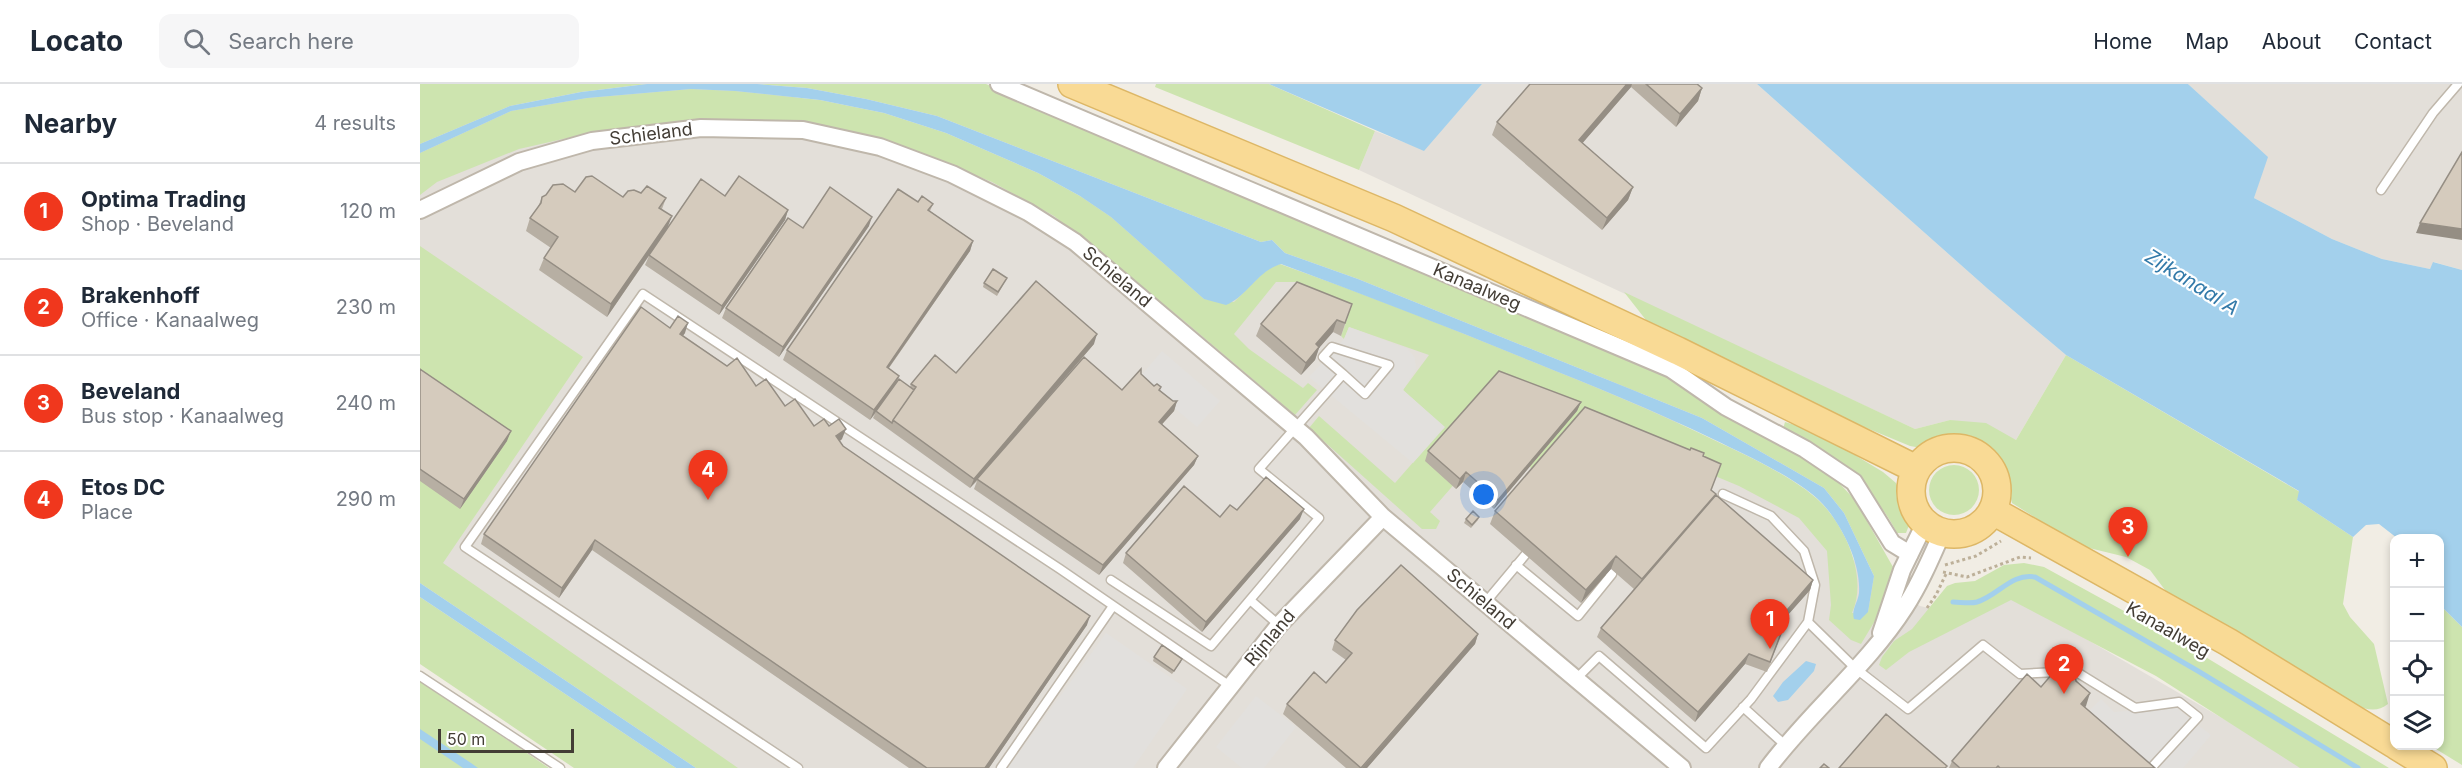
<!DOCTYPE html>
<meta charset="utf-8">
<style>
body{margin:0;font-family:Inter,sans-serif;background:#f6f6f7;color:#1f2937}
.controls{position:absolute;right:18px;bottom:18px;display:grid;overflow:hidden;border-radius:12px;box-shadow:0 3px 9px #0003}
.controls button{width:54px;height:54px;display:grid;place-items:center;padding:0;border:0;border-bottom:2px solid #e0e1e3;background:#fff;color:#1f2937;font:30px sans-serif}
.scale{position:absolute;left:18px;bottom:15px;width:136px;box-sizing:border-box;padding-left:6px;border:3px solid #433d35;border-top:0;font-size:16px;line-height:21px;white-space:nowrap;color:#433d35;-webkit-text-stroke:4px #fff;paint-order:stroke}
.you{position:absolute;left:1064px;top:411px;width:21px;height:21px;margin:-15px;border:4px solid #fff;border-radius:50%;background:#1a73e8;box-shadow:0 0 0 9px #1a73e833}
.badge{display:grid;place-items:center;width:39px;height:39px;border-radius:50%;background:#f0371d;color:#fff;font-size:20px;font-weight:700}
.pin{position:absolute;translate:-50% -50px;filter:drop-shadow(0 2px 3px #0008)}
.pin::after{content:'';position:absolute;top:32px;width:21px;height:18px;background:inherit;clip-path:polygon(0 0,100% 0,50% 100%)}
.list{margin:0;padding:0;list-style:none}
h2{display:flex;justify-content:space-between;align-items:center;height:78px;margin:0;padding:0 24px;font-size:26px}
h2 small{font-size:20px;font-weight:400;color:#747a83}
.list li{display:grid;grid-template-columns:39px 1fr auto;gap:18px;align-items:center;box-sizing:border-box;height:96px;padding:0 24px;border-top:2px solid #e0e1e3}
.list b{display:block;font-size:22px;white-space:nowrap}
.list p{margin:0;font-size:20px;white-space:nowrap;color:#747a83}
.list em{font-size:20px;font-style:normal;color:#747a83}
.icon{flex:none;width:33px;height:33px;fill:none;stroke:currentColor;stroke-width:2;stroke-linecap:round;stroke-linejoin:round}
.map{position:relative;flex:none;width:2042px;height:684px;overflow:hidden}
header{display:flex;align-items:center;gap:36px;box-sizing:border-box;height:84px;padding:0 30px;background:#fff;border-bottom:2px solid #e0e1e3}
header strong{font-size:28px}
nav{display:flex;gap:33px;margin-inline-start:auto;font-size:21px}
.search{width:420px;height:54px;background:#f6f6f7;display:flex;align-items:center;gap:15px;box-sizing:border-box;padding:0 21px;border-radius:12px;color:#747a83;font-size:22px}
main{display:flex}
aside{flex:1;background:#fff}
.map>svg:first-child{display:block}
.industrial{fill:#e3dfd9}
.green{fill:#cde4af}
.parking{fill:#e2e0dd}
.water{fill:#a3d0ec}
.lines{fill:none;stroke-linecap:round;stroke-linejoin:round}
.stream{stroke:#a3d0ec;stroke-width:5}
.lane-casing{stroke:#bfb7ab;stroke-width:11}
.street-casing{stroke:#bfb7ab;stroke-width:20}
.primary-casing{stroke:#ddb766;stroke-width:30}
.path{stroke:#bdb099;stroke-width:3;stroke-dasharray:3 3;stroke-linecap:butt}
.lane{stroke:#fff;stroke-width:8}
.street{stroke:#fff;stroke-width:16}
.primary{stroke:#f9da95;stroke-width:27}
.wall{fill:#b7afa3}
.shaded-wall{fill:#958e84}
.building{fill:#d5cbbd;stroke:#958e84;stroke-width:1.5}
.labels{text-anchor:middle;stroke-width:4.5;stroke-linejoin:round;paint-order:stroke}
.street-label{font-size:18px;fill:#433d35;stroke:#fff}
.water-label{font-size:20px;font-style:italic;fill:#337aa9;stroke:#fff}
</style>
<header>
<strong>Locato</strong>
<div class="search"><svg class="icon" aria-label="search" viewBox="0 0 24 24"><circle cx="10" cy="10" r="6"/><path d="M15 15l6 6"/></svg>Search here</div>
<nav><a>Home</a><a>Map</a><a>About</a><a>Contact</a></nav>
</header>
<main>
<aside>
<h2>Nearby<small>4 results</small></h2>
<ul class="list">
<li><span class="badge">1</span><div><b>Optima Trading</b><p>Shop · Beveland</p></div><em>120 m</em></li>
<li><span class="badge">2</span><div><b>Brakenhoff</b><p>Office · Kanaalweg</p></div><em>230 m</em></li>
<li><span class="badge">3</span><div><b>Beveland</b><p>Bus stop · Kanaalweg</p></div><em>240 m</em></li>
<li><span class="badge">4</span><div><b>Etos DC</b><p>Place</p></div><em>290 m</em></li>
</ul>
</aside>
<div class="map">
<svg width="2042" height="684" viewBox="0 0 2042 684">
<rect width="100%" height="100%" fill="#f1ede4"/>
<path class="industrial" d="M227,0H337L1216,306L1454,492L1500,522L1548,533L1592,512L1888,684H281L0,498V60L90,22Z
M1062,0H1337L1568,205L1646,271L1596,356L1530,336L1495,345L939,86L955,47L1004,66Z
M1768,0H2042V186L2014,178L2010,185L1962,175L1912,155L1834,114L1847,73Z"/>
<path class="green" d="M0,0H227L161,8L90,22L0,60Z
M337,0H566L731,68L1245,288L1389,376L1420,400L1435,416L1473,483L1456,535L1441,560L1431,556L1409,536L1411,521L1407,467L1379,434L1319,402L1161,336L1113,386L1109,382L1064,366L1010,428L1020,437L1016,445H1002L889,344L899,332L975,399L1024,343L983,306L1009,271L929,243L924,255L921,252L928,233L876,198H856L814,250L829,265L883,304L888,299L897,306L875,331L763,236L634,132L572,98L495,67L277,37L165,50L99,65L17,98L0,111V69L91,27L167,14L271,5L315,7L400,16L464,29L526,49L618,89L660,112L691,133L784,215L814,218L848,184L860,180C945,210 1028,243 1111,277C1173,302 1234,327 1294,356C1328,372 1383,397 1406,424C1429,451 1447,496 1432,529L1448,528L1454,492L1424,429L1404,404L1282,334L938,195L865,169L852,156L841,158L517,32L446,15L387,4Z
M736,0H849L955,47L939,86L735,3Z
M0,162L163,273L23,479L318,684H276L0,499Z
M1204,208L1495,345L1530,336L1566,339L1596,356L1646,271L1880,408L1877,416L1933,453L1923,520L1930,533L1954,560L1968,620C1957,629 1947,625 1934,622L1748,510L1730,486L1706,473L1661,462L1592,419L1587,398L1578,378L1565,365L1539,356L1507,365L1490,362L1437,340L1233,245Z
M1365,338L1395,347L1463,388L1476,399L1491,436L1486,449H1477C1450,397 1410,375 1363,345Z
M1509 406a25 25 0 1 1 50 0a25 25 0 1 1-50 0Z
M1604,479L1624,483L1764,560L1969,684H1880L1736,592L1591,516L1489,568L1466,586L1459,581L1462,573L1474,557L1492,545L1527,502L1535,499L1555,497L1584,481Z
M0,513L256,684H154L0,580Z
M2020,521L2042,543V681L2011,662H2020Z
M0,597L129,684H0Z"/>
<path class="parking" d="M929,243L988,265L995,274L996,285L983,306L1025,343L993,379L889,293L924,255Z
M742,267L800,317L777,343L719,294Z
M686,549L767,605L713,684H588Z
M836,612L876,643L844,684H822L796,663Z
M1681,615L1694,628L1755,623L1791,651L1763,684H1724L1666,630Z"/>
<path class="water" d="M227,0H337L387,4L446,15L517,32L841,158L852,156L865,169L938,195L1282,334L1404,404L1424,429L1454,492L1448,528L1440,536L1434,535C1431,526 1438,518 1439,509C1441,481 1424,446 1407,425C1385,397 1327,372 1295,356C1235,327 1173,302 1111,277C1028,243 945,211 861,180C837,187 828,212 806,221L784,215L691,133L660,112L618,89L526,49L464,29L400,16L315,7L271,5L167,14L91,27L0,69V60L90,22L161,8Z
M849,0H1062L1004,67Z
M1337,0H1768L1848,73L1834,114L1912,155L1962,175L2010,185L2013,178L2042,186V543L2020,521V454H1977L1959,440L1946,441L1933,453L1877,416L1879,407L1646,271L1568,205Z
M0,499L276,684H256L0,513Z
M1386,577L1396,580L1394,587L1368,616L1358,618L1353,612L1363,598Z
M0,645L51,679L58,684H43L0,655Z"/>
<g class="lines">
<path class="stream" d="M1533,518C1540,518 1550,520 1557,518C1579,511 1591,489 1615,493L1778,587L1938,684"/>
<defs>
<path id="lane" d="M1961,106L2013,29L2038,0
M1096,481L1158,532L1192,490L1181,482
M691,496L791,562L899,434L839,385L923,290L945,310L969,281L912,263L903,273L923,290
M830,516L859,541
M1065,519L1111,464
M1388,538L1435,584L1488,625L1563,561L1600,590L1655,587L1715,624L1759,618L1778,633L1733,682
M0,592L140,684
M1156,595L1179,572L1286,664L1331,615L1388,538L1395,501L1384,467L1351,432L1303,410
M1323,623L1365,661
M378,684L45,463L223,210L640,485L810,602
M581,684L693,522"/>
<path id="street" d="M579,0L1251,285L1306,323L1385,365L1434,398L1472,459L1490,470
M0,126L99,78L172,57L281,44L383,46L460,63L532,90L608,128L655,158L886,353L963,433L1262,684
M1461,549L1482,486L1505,439
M746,684L859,541L963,433
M1348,684C1389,629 1448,581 1485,523C1500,500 1511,474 1522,449"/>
<path id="primary" d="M652,0L974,134L1258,267L1496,385
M1491 407a43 43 0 1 1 86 0a43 43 0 1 1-86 0Z
M1573,427L1808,558L1974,660
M1977,662L2013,684"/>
</defs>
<use href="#lane" class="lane-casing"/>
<use href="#street" class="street-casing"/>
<use href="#primary" class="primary-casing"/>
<path class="path" d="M1525,481L1556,472L1581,457
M1523,488L1547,493L1600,473L1611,474
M1507,524L1516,511L1526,490"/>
<use href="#lane" class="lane"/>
<use href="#street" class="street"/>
<use href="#primary" class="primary"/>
</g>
<path class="wall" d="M1110,0H1277L1282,4L1278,17L1256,43L1211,3L1162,59L1213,103L1208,116L1182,146L1072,51L1077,38Z
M155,108L203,113L221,109L246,114L242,125L247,145L305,112L368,126L365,136L299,231L225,181L229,172L187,233L119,186L124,174L131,164L106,147L110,134L118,123L122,113Z
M498,118L513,120L510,127L553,157L550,167L469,284L479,292L477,297L490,303L491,300L674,260L602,344L702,306L721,290L734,302L741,303L740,306L753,317H757L754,327L742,340L778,372L774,381L679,491L554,405L557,397L550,404L453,334L455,330L450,336L363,276L367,266Z
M449,142L359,273L302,234L306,224L383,144Z
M587,194L577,212L563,203L564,199Z
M932,220L921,252L913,248L899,264L895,276L881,291L836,252L841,240Z
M250,244L265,249L263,251L394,342H409L422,355L420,357L423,362L667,541L569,684H489L172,466L139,514L61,460L64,450Z
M0,285L87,357L40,425L0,397Z
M1161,318L1157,327L1074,425L1043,398L1036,405L1005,377L1008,367Z
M1283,372L1291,406L1295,413L1393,496L1390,506L1366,533L1367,534L1347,588L1325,580L1275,638L1177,553L1181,544L1214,505L1191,485L1161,519L1070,440L1075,427Z
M817,426L880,435L782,548L703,479L706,469Z
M1059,433L1058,436L1051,444L1044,439L1046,435Z
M1058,550L1055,560L947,684H926L863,630L867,620L906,599L926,576L912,566L915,556Z
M734,573L761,578L752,590L733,577Z
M1656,597L1666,622L1665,623L1735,684H1529L1532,677L1621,603Z"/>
<path class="shaded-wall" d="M1207,0H1212L1211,3L1154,69L1159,56Z
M1282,4L1278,17L1256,43L1260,30Z
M1213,103L1208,116L1182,146L1187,134Z
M368,126L365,136L299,231L302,222Z
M252,132L247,145L187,233L191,220Z
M452,133L449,142L359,273L363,263Z
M2000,139L2042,145V156L1996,149Z
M553,157L550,167L463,292L467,283Z
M917,236L913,248L899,264L895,276L881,291L886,279L896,260Z
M268,239L265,249L257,260L260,250Z
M677,250L674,260L550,404L554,395Z
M479,292L475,301L450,336L454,326Z
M757,317L754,327L735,348L739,338Z
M1161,318L1157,327L1074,425L1078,416Z
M426,345L422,355L413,362L416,352Z
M91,347L87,357L40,425L44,415Z
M778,372L774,381L679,491L683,481Z
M1046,388L1043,398L1036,405L1040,395Z
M1296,410L1291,422L1217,507L1222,495Z
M884,425L880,435L782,548L786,538Z
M175,456L172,466L139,514L142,504Z
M1196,472L1191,485L1161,519L1166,506Z
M1393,496L1390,506L1359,541L1362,532Z
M670,532L667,541L569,684H565Z
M1058,550L1055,560L947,684H942Z
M1329,570L1325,580L1275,638L1278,628Z
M1670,609L1666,622L1656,632L1661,620Z"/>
<path class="building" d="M1110,0H1207L1159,56L1213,103L1187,134L1077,38Z
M1226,0H1277L1282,4L1260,30Z
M2042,68V145L2000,139Z
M172,92L203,113L208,107L214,106L221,109L227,102L246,114L239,124L252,132L191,220L124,174L138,153L110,134L121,119L122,113L126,111L133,101L143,100L155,108L166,93Z
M319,92L368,126L302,222L229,171L281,95L305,112Z
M410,103L452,133L363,263L306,224L368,134L383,144Z
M478,105L498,118L502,112L513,120L508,126L553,157L467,283L479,292L454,326L367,266Z
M573,185L587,194L578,208L564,199Z
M616,197L677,250L554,395L473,336L496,303L491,300L515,271L536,289Z
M877,198L932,220L925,239L917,236L896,260L899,263L886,279L841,240Z
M221,223L250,244L258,232L268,239L260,250L307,282L317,274L336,302L346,295L365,322L375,315L394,342L404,335L409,342L419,335L426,345L416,352L423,362L670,532L565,684H507L175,456L142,504L64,450Z
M664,273L702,306L721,285V290L734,302L737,300L741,303L739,306L753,317H757L739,338L778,372L683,481L557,395Z
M0,285L91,347L44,415L0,385Z
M1079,287L1161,318L1078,416L1046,388L1040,395L1008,367Z
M479,295L494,306L473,336L472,339L456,327Z
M1165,323L1270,366L1271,364L1284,369L1283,372L1301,380L1291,406L1296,410L1222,495L1196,472L1166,506L1075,427Z
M846,393L884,425L786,538L706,469L764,402L800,433L810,421L817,426Z
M1296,411L1393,496L1362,532L1367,534L1350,578L1329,570L1278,628L1181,544Z
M1053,427L1059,433L1052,441L1046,435Z
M981,481L1058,550L941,684L867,620L894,588L906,599L932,569L915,556L937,526Z
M742,561L762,575L754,587L734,573Z
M1639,582L1648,590H1655L1656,597L1670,609L1661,620L1735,684H1580L1578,682L1576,684H1540L1532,677L1607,590L1621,603Z
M1466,630L1527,682L1525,684H1419Z
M1404,680L1409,684H1400Z"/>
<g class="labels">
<g class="street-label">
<text transform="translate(231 50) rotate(-7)" y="6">Schieland</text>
<text transform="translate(697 193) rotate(40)" y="6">Schieland</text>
<text transform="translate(1057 203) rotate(23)" y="6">Kanaalweg</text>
<text transform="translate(1061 515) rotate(40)" y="6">Schieland</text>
<text transform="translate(1748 546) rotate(30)" y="6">Kanaalweg</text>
<text transform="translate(850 554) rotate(-50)" y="6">Rijnland</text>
</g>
<g class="water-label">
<text transform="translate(1772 198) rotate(32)" y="7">Zijkanaal A</text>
</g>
</g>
</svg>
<div class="controls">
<button>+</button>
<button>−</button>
<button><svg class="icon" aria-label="locate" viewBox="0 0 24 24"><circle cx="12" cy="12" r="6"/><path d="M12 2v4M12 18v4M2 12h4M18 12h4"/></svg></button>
<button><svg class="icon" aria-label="layers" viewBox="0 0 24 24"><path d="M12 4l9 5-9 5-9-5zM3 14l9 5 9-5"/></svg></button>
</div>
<div class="scale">50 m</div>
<div class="you"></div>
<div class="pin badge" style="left:1350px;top:565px">1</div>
<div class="pin badge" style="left:1644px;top:610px">2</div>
<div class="pin badge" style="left:1708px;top:473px">3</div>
<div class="pin badge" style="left:288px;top:416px">4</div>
</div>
</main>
